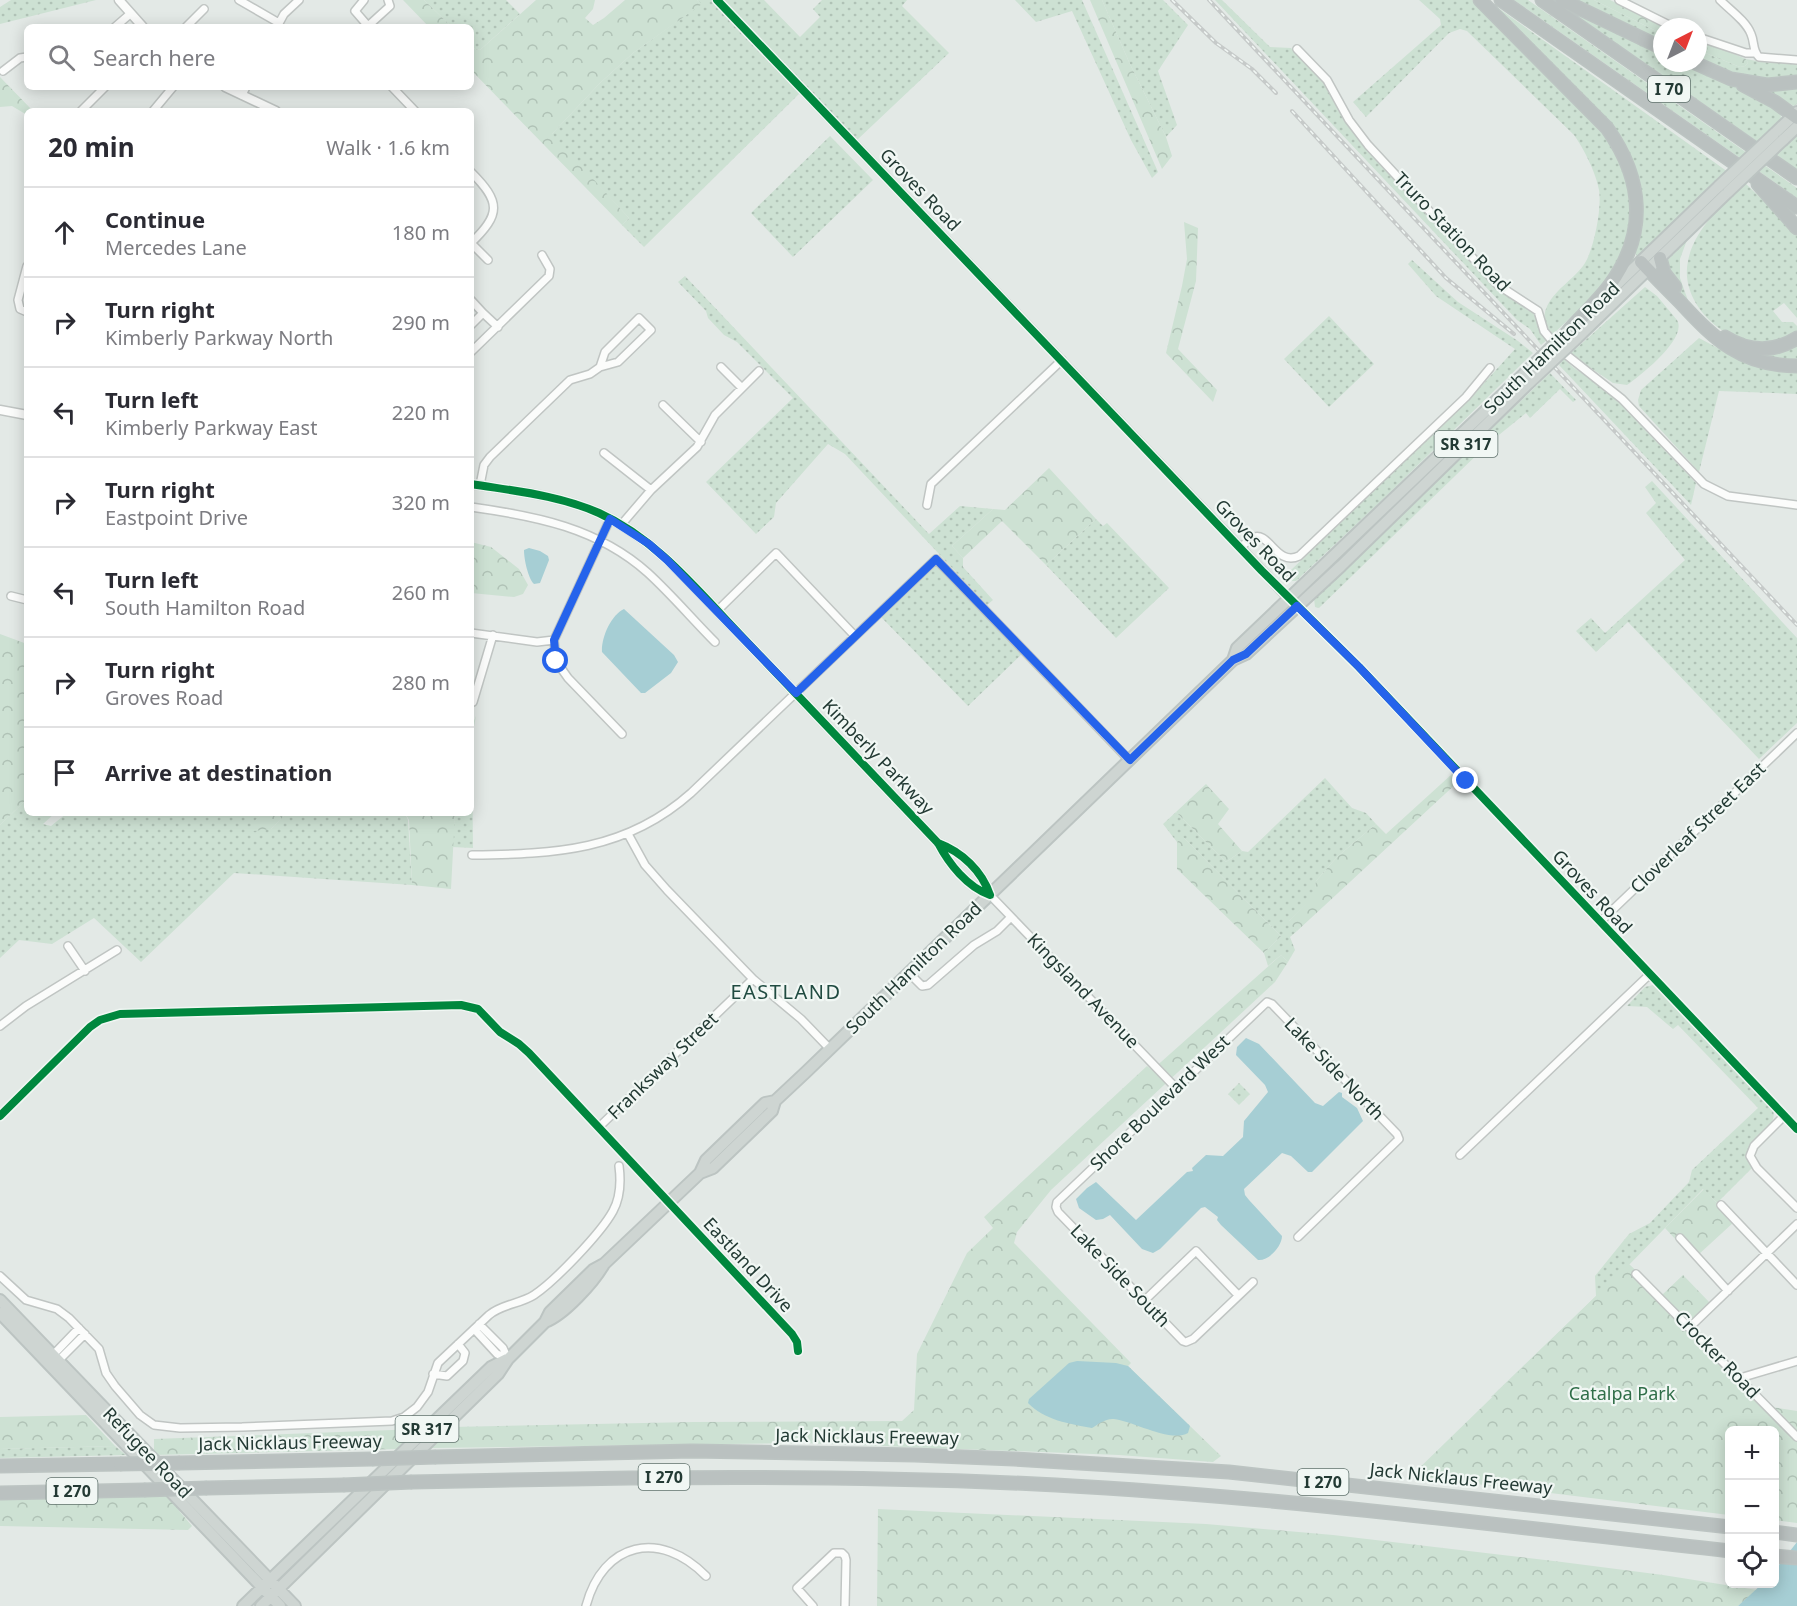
<!DOCTYPE html>
<meta charset="utf-8">
<style>
body{margin:0;font-family:"Noto Sans",sans-serif;background:#f2f2f3;color:#2b2b33}
.controls{position:absolute;right:18px;bottom:18px;display:grid;overflow:hidden;border-radius:9px;box-shadow:0 3px 15px #0003}
.controls button{width:54px;height:54px;display:grid;place-items:center;padding:0;border:0;border-bottom:2px solid #e1e1e2;background:#fff;color:#2b2b33;font:30px sans-serif}
.compass{position:absolute;left:1653px;top:18px;width:54px;height:54px;border-radius:50%;background:#fff;box-shadow:0 3px 15px #0003;rotate:42deg}
.stop{position:absolute;width:18px;height:18px;margin:-14px;border:4px solid #2563eb;border-radius:50%;background:#fff}
.stop.end{background:#2563eb;border-color:#fff;box-shadow:0 2px 6px #0008}
.list{margin:0;padding:0;list-style:none}
h2{display:flex;justify-content:space-between;align-items:center;height:78px;margin:0;padding:0 24px;font-size:26px}
h2 small{font-size:20px;font-weight:400;color:#7c7c81}
.list li{display:grid;grid-template-columns:39px 1fr auto;gap:18px;align-items:center;box-sizing:border-box;height:90px;padding:0 24px;border-top:2px solid #e1e1e2}
.list b{display:block;font-size:22px;white-space:nowrap}
.list p{margin:0;font-size:20px;white-space:nowrap;color:#7c7c81}
.list em{font-size:20px;font-style:normal;color:#7c7c81}
.icon{flex:none;width:33px;height:33px;fill:none;stroke:currentColor;stroke-width:2;stroke-linecap:round;stroke-linejoin:round}
.map{position:relative;flex:none;width:1797px;height:1606px;overflow:hidden}
.search{position:absolute;background:#fff;box-shadow:0 3px 15px #0003;left:24px;top:24px;width:450px;height:66px;display:flex;align-items:center;gap:15px;box-sizing:border-box;padding:0 21px;border-radius:9px;color:#7c7c81;font-size:22px}
.panel{position:absolute;background:#fff;box-shadow:0 3px 15px #0003;left:24px;top:108px;width:450px;height:708px;border-radius:9px}
.map>svg:first-child{display:block}
.grass{fill:url(#grass-dots)}
.forest{fill:url(#forest-crowns)}
.water{fill:#a6ced4}
.lines{fill:none;stroke-linecap:round;stroke-linejoin:round}
.minor-casing{stroke:#c0c5c3;stroke-width:10}
.tertiary-casing{stroke:#c0c5c3;stroke-width:11}
.primary-casing{stroke:#bcc4c2;stroke-width:14}
.motorway-casing{stroke:#bcc4c2;stroke-width:15}
.minor{stroke:#fbfcfb;stroke-width:7}
.tertiary{stroke:#fbfcfb;stroke-width:8}
.primary{stroke:#ced5d2;stroke-width:10}
.motorway{stroke:#bac1c0;stroke-width:12}
.rail-casing{stroke:#c6cac9;stroke-width:4}
.rail{stroke:#f1f7f4;stroke-width:1.5;stroke-dasharray:4.5;stroke-linecap:butt}
.primary-bridge-casing{stroke:#bcc4c2;stroke-width:14;stroke-linecap:butt}
.motorway-bridge-casing{stroke:#bcc4c2;stroke-width:15;stroke-linecap:butt}
.primary-bridge{stroke:#ced5d2;stroke-width:10}
.motorway-bridge{stroke:#bac1c0;stroke-width:12}
.cycleway-casing{stroke:#f1f7f4;stroke-width:11}
.cycleway{stroke:#00873e;stroke-width:8}
.route{stroke:#2563eb;stroke-width:8}
.labels{text-anchor:middle;stroke-width:4.5;stroke-linejoin:round;paint-order:stroke}
.shield{fill:#f1f7f4;stroke:#61736e;stroke-width:1.5}
.shield-label{font-size:16px;font-weight:bold;fill:#233a34}
.street-label{font-size:18px;fill:#233a34;stroke:#f1f7f4}
.park-label{font-size:18px;fill:#2f6e48;stroke:#f1f7f4}
.neighbourhood-label{font-size:20px;letter-spacing:1.5px;fill:#204b41;stroke:#f1f7f4}
</style>
<div class="map">
<svg width="1797" height="1606" viewBox="0 0 1797 1606">
<defs>
<pattern id="grass-dots" width="8" height="8" patternUnits="userSpaceOnUse" patternTransform="scale(1.5)"><rect width="8" height="8" fill="#cde1d3"/><path d="M2 2h.1M6 6h.1" fill="none" stroke="#b0c2b6" stroke-width="1.8" stroke-linecap="round"/></pattern>
<pattern id="forest-crowns" width="20" height="18" patternUnits="userSpaceOnUse" patternTransform="scale(1.5)"><rect width="20" height="18" fill="#cde1d3"/><path d="M2 6a3 3 0 1 1 6 0M12 15a3 3 0 1 1 6 0" fill="none" stroke="#b0c2b6"/></pattern>
</defs>
<rect width="100%" height="100%" fill="#e3e9e6"/>
<path class="grass" d="M11,0H96L0,24V7Z
M424,0H506L520,14L480,50L475,49L471,46V27H452Z
M697,0H712L801,92L644,247L622,225L629,218L551,135L600,83L633,53L701,4Z
M722,0H764L800,37L820,17L813,9L822,0H907L902,6L949,53L857,140Z
M1015,0H1082L1158,172L1152,178L1131,140L1072,11L1036,22Z
M1102,0H1163L1188,25L1158,71L1177,125L1166,137L1129,62Z
M1215,0H1222L1270,47L1291,48L1320,76L1329,87L1349,124L1505,293L1534,314L1539,328L1547,340L1541,345L1530,329L1517,320Z
M1419,0H1472L1489,15L1605,132L1624,166L1632,206L1630,225L1622,257L1603,287L1552,335C1547,326 1542,319 1546,309C1553,290 1575,279 1585,263C1594,248 1602,208 1599,190C1596,173 1584,149 1574,135L1467,31L1460,29L1449,33L1366,117L1353,102L1441,25L1440,19Z
M1487,0L1728,172L1637,257L1634,249L1628,157Z
M1514,0H1528L1797,188V198Z
M1573,0H1594L1662,34V43Z
M1560,4L1662,51V63H1687L1759,98L1780,110L1781,118L1777,125L1758,142Z
M1698,50L1740,67L1745,66L1748,63L1746,59L1762,62L1797,64V77C1755,82 1736,76 1698,59Z
M1797,85V104L1794,106L1761,88Z
M1797,135V170L1776,154Z
M830,136L873,180L793,257L751,213Z
M1745,183L1797,233V318L1784,303L1773,311L1782,322H1793L1797,326V333C1791,336 1783,342 1776,343C1733,352 1678,307 1688,261C1694,229 1723,204 1745,183Z
M1687,240L1680,259V278L1691,309L1660,268Z
M1412,260L1458,302L1518,341L1533,353L1381,501L1296,581H1288L1286,576L1290,571L1476,392L1515,349L1436,296L1408,264Z
M685,276L929,534L960,506L993,509L952,546L963,558V567L993,600L987,605L845,454L828,444L776,503L774,517L756,534L706,482L793,398L737,342L724,335L708,318L706,311L678,282Z
M1645,287L1657,296L1677,320C1688,338 1641,375 1627,385L1613,383L1570,354Z
M1329,316L1374,364L1329,407L1284,359Z
M1699,338L1744,362L1768,369L1797,372V394L1719,391L1699,472L1639,406L1638,400L1641,390Z
M1797,341V363L1774,361L1733,345Z
M1564,359L1574,368L1605,388L1696,483L1691,505L1559,365Z
M1550,373L1576,400L1573,402L1560,389L1530,418L1526,413L1489,443L1319,608L1315,607L1314,598Z
M1652,481L1797,638V723L1759,759L1628,622L1596,652L1576,631L1591,618L1605,633L1685,560L1646,513L1656,503L1645,487Z
M1096,519L1103,526L1107,523L1169,588L1116,638L1046,565Z
M937,564L1022,654L968,706L881,617Z
M476,716L472,737L473,848L452,847L455,813H471V728Z
M1325,778L1352,808L1366,813L1376,824L1337,857L1316,881L1315,895L1289,921L1297,931L1290,937L1295,950L1288,962L1281,955L1268,966L1264,953L1281,936L1184,838L1177,842L1163,824L1176,812L1226,862L1242,851L1248,852Z
M27,799V813H55L43,824L51,826L67,813H263L253,823L271,829L287,813H405L408,820L412,885L234,873L141,962L94,918L52,944L19,940L0,958V825Z
M1653,985L1771,1105C1786,1133 1733,1137 1753,1167L1717,1203L1703,1189L1625,1269L1774,1430H1730L1491,1397L1596,1296L1595,1276L1629,1234L1650,1223L1689,1182L1692,1170L1758,1108L1678,1025L1673,1029L1647,1007L1627,1006L1645,987Z
M1239,1083L1250,1094L1239,1105L1228,1094Z
M115,1446L126,1455L0,1458V1449Z"/>
<path class="forest" d="M403,0H424L452,27H429Z
M536,0H595L593,9L585,18L593,25L604,18L625,0H697L702,4L633,53L600,83L552,134L629,218L622,225L471,70V46L475,49L480,50Z
M1090,0H1102L1129,62L1166,137L1172,156L1162,169Z
M1594,0H1610L1667,27H1662V34Z
M1698,39L1746,59L1748,63L1745,66L1740,67L1698,50Z
M0,77L33,111H27V115L12,106L0,107Z
M1184,222L1198,228L1196,281L1178,349L1217,390L1213,402L1166,353L1182,286L1187,259Z
M1049,468L1096,519L1046,565L1002,521L963,558L952,546L993,509L1005,510Z
M471,542L491,547L519,569L528,585L523,594L514,597L471,593Z
M0,634L27,644V799L0,825Z
M1452,774L1459,781L1297,931L1288,922L1314,895L1316,881L1337,857L1376,824L1386,834Z
M1206,784L1229,809L1218,824L1242,851L1226,862L1176,812Z
M263,813H287L271,829L253,831L252,823Z
M405,813H455L451,889L412,885L409,820Z
M1183,837L1281,936L1264,953L1177,869V842Z
M1281,955L1288,962L1275,982L1051,1190L1017,1232L1014,1243L1131,1363L1128,1366L1221,1456L1213,1462L1119,1455L805,1443L429,1448L451,1427L693,1422L902,1421L914,1410L917,1354L967,1253L993,1228L984,1217L1147,1066L1152,1070Z
M1704,1189L1734,1222L1698,1255L1680,1237L1677,1241L1665,1228Z
M1629,1264L1662,1295L1683,1275L1711,1304L1691,1325L1772,1407L1797,1411V1523L1775,1520L1774,1430H1730L1729,1515L1411,1476Z
M86,1415L115,1446L0,1449V1417Z
M418,1429L398,1449L154,1455V1439Z
M169,1495L180,1512L192,1526L188,1530L0,1526V1500Z
M878,1509L1206,1524L1333,1535L1562,1562L1663,1575L1757,1590L1738,1606H877Z"/>
<path class="water" d="M529,548L540,551L548,556L549,560L540,583L534,584C528,578 524,559 524,550Z
M624,609L674,655L678,662L671,673L645,693H641L602,652C601,638 611,615 624,609Z
M1246,1038L1259,1044L1315,1103L1323,1106L1339,1092L1342,1093V1097L1357,1108L1363,1121L1312,1172H1308L1291,1156L1282,1153L1244,1189L1245,1195L1249,1200L1282,1236C1282,1246 1269,1261 1258,1260L1221,1225L1217,1220L1218,1217L1205,1207L1201,1208L1160,1249L1153,1253L1142,1249L1110,1215L1103,1219L1096,1220L1079,1208L1076,1199L1087,1188L1096,1182L1136,1220L1187,1172L1193,1171L1192,1168L1206,1155L1223,1156L1243,1137L1244,1121L1268,1092L1265,1085L1236,1055L1237,1047Z
M1077,1361L1116,1363L1128,1366L1190,1426L1188,1433C1170,1443 1133,1421 1114,1419C1106,1418 1098,1424 1092,1428C1070,1424 1044,1420 1028,1403L1029,1399L1069,1363Z
M1797,1542V1606H1738L1762,1584H1774L1775,1570Z"/>
<g class="lines">
<defs>
<path id="minor" d="M239,0L279,23
M364,0L355,11L368,26L390,6L388,0
M1619,0L1673,27
M1720,0C1730,10 1746,21 1751,34C1755,43 1752,50 1759,57L1797,60
M115,27L130,14
M186,27L204,9
M277,27L284,14L299,0
M1698,37L1746,53H1755
M1297,49L1327,80L1349,120L1368,145L1498,285L1538,311L1544,331L1559,349L1622,399L1704,484L1728,496L1797,505
M3,71L20,58L27,57
M392,87L415,111
M242,95L246,87
M81,111L105,87
M153,111L173,87
M471,172C501,202 501,214 471,243
M471,243L488,260
M27,266L18,300L20,309L27,312
M471,300L483,313L471,325
M483,313L498,327
M639,318L651,330L618,362L600,367L605,352Z
M471,352L549,276L550,269L542,255
M721,367L742,388
M663,405L701,442
M604,453L651,490
M480,485L484,465L490,457L570,380L590,374L600,367
M927,505L931,484L1062,360
M471,507C536,516 598,528 648,573C672,595 693,620 715,642
M610,519L554,640L556,661L568,678L622,734
M621,525L651,490L697,447L715,415L759,371
M1240,548C1244,545 1248,540 1252,538C1269,529 1276,567 1299,556L1466,397L1490,368
M11,596L27,600
M1297,606L1359,667L1797,1129
M717,611L776,553L855,636
M471,633L537,642L554,640
M473,702L493,635
M628,834L645,865L667,890L753,979L801,1019L830,1049
M472,855C555,854 626,851 691,793L936,559L1130,761
M990,895L1176,1088
M1600,922L1797,733
M68,946L85,971
M909,973L922,986L928,985L974,945L997,931L1011,917
M0,1026L26,1006L117,950
M0,1116L90,1027L100,1020L120,1014L461,1005L478,1009L500,1032L519,1044L529,1053L792,1334L797,1342L798,1351
M1784,1116L1754,1146L1750,1156L1757,1168L1797,1208
M599,1127L753,979
M1460,1155L1649,975
M1721,1205L1797,1285
M1680,1238L1728,1291
M1636,1274L1797,1437
M0,1276L26,1300L57,1309L69,1318L99,1349L106,1373L115,1386L140,1415L154,1425L180,1428L242,1427L392,1421L404,1417L417,1407L428,1392L438,1363L489,1315C502,1304 520,1304 534,1295C555,1281 601,1233 613,1211C620,1198 621,1181 619,1166
M1253,1282L1193,1339L1186,1342L1183,1341L1058,1212L1056,1207L1057,1202L1267,1002L1272,1004L1397,1134L1399,1139L1298,1237
M1144,1301L1196,1251L1238,1295
M479,1324L503,1348L508,1359
M1690,1327L1797,1224
M474,1329L497,1354L508,1359
M53,1355L79,1328
M58,1361L85,1334
M433,1374L447,1376L463,1361L465,1353L458,1344
M1740,1378L1797,1361
M586,1606C603,1542 660,1529 706,1576
M813,1606L797,1588L834,1553H842L845,1556L846,1560L845,1606"/>
<path id="tertiary" d="M119,0L143,27
M717,0L1293,603
M225,87L276,111
M0,410L27,415
M471,484C514,491 559,495 599,513C659,540 702,596 746,641C810,708 874,776 938,843C949,864 967,887 990,895
M938,843C962,852 982,871 990,895"/>
<path id="primary" d="M1774,134L1797,112
M1783,140L1797,127
M1607,294L1719,186
M1576,339L1728,192
M1233,660L1237,648L1524,374
M700,1173L713,1168L772,1111L775,1101
M0,1300L295,1606
M0,1313L280,1606
M545,1322C564,1315 594,1282 604,1264L700,1173L706,1160L765,1103L775,1101L806,1072L1233,660L1246,654L1341,566L1530,382
M243,1606L491,1367L507,1359
M261,1606L498,1374L508,1359L545,1322L550,1312L593,1270L604,1264"/>
<path id="motorway" d="M1480,0L1607,128C1643,179 1648,233 1610,285C1598,301 1583,315 1569,330
M1501,0L1797,207
M1542,0L1797,178
M1562,0L1662,48
M1695,63L1731,79L1767,85L1797,82
M1743,85L1775,102L1797,118
M1758,184L1797,228
M1660,258L1664,273L1675,287
M1641,262C1654,276 1667,289 1680,302C1715,340 1742,366 1797,366
M1725,337C1749,352 1773,353 1797,338
M436,1457L692,1451L915,1455L1014,1459L1229,1472L1730,1527
M180,1463L372,1459
M0,1466L120,1464
M412,1482C627,1477 841,1474 1056,1485C1281,1497 1505,1526 1730,1551
M207,1488L343,1485
M0,1493L144,1490
M1774,1532L1797,1535
M1774,1556L1797,1558"/>
</defs>
<use href="#minor" class="minor-casing"/>
<use href="#tertiary" class="tertiary-casing"/>
<use href="#primary" class="primary-casing"/>
<use href="#motorway" class="motorway-casing"/>
<use href="#minor" class="minor"/>
<use href="#tertiary" class="tertiary"/>
<use href="#primary" class="primary"/>
<use href="#motorway" class="motorway"/>
<defs>
<path id="rail" d="M1172,0L1216,43L1252,69L1276,93
M1209,0L1797,625
M1292,111L1446,278L1514,334"/>
</defs>
<use href="#rail" class="rail-casing"/>
<use href="#rail" class="rail"/>
<defs>
<path id="primary-bridge" d="M1719,186L1774,134
M1728,192L1783,140
M1524,374L1569,330
M1530,382L1576,339"/>
<path id="motorway-bridge" d="M372,1459L436,1457
M120,1464L180,1463
M343,1485L412,1482
M144,1490L207,1488"/>
</defs>
<use href="#primary-bridge" class="primary-bridge-casing"/>
<use href="#motorway-bridge" class="motorway-bridge-casing"/>
<use href="#primary-bridge" class="primary-bridge"/>
<use href="#motorway-bridge" class="motorway-bridge"/>
<defs>
<path id="cycleway" d="M717,0L1262,571L1359,667L1797,1129
M471,484C514,491 559,495 599,513C659,540 702,596 746,641C810,708 874,776 938,843C949,864 967,887 990,895
M938,843C962,852 982,871 990,895
M0,1116L90,1027L100,1020L120,1014L461,1005L478,1009L500,1032L519,1044L529,1053L792,1334L797,1342L798,1351"/>
</defs>
<use href="#cycleway" class="cycleway-casing"/>
<use href="#cycleway" class="cycleway"/>
</g>
<g class="lines">
<path class="route" d="M556,661L554,640L610,519L649,544L667,560L796,693L936,559L1130,760L1233,660L1246,654L1297,606L1359,667L1466,781"/>
</g>
<g class="labels">
<g class="shield">
<rect x="1648" y="76" width="42" height="26" rx="4.5"/>
<rect x="1434.5" y="431" width="63" height="26" rx="4.5"/>
<rect x="395.5" y="1416" width="63" height="26" rx="4.5"/>
<rect x="638.5" y="1464" width="51" height="26" rx="4.5"/>
<rect x="1297.5" y="1469" width="51" height="26" rx="4.5"/>
<rect x="46.5" y="1478" width="51" height="26" rx="4.5"/>
</g>
<g class="shield-label">
<text x="1669" y="95">I 70</text>
<text x="1466" y="450">SR 317</text>
<text x="427" y="1435">SR 317</text>
<text x="664" y="1483">I 270</text>
<text x="1323" y="1488">I 270</text>
<text x="72" y="1497">I 270</text>
</g>
<g class="street-label">
<text transform="translate(920 190) rotate(46)" y="6">Groves Road</text>
<text transform="translate(1452 232) rotate(46)" y="6">Truro Station Road</text>
<text transform="translate(1552 348) rotate(-44)" y="6">South Hamilton Road</text>
<text transform="translate(1255 541) rotate(46)" y="6">Groves Road</text>
<text transform="translate(878 757) rotate(46)" y="6">Kimberly Parkway</text>
<text transform="translate(1698 828) rotate(-44)" y="6">Cloverleaf Street East</text>
<text transform="translate(1592 892) rotate(47)" y="6">Groves Road</text>
<text transform="translate(914 968) rotate(-44)" y="6">South Hamilton Road</text>
<text transform="translate(1083 991) rotate(46)" y="6">Kingsland Avenue</text>
<text transform="translate(663 1066) rotate(-44)" y="6">Franksway Street</text>
<text transform="translate(1334 1069) rotate(46)" y="6">Lake Side North</text>
<text transform="translate(1160 1103) rotate(-44)" y="6">Shore Boulevard West</text>
<text transform="translate(748 1265) rotate(47)" y="6">Eastland Drive</text>
<text transform="translate(1120 1276) rotate(46)" y="6">Lake Side South</text>
<text transform="translate(1717 1355) rotate(46)" y="6">Crocker Road</text>
<text transform="translate(867 1437) rotate(1)" y="6">Jack Nicklaus Freeway</text>
<text transform="translate(290 1443) rotate(-1)" y="6">Jack Nicklaus Freeway</text>
<text transform="translate(147 1453) rotate(46)" y="6">Refugee Road</text>
<text transform="translate(1461 1479) rotate(6)" y="6">Jack Nicklaus Freeway</text>
</g>
<g class="park-label">
<text x="1622" y="1400">Catalpa Park</text>
</g>
<g class="neighbourhood-label">
<text x="786" y="999">EASTLAND</text>
</g>
</g>
</svg>
<div class="controls">
<button>+</button>
<button>−</button>
<button><svg class="icon" aria-label="locate" viewBox="0 0 24 24"><circle cx="12" cy="12" r="6"/><path d="M12 2v4M12 18v4M2 12h4M18 12h4"/></svg></button>
</div>
<svg class="compass" viewBox="-18 -18 36 36"><path d="M0-13l5 13h-10z" fill="#e53935"/><path d="M0 13l5-13h-10z" fill="#7c7c81"/></svg>
<div class="stop" style="left:556px;top:661px"></div>
<div class="stop end" style="left:1466px;top:781px"></div>
<div class="search"><svg class="icon" aria-label="search" viewBox="0 0 24 24"><circle cx="10" cy="10" r="6"/><path d="M15 15l6 6"/></svg>Search here</div>
<section class="panel">
<h2>20 min<small>Walk · 1.6 km</small></h2>
<ul class="list">
<li><svg class="icon" aria-label="ahead" viewBox="0 0 24 24"><path d="M12 20V5M6 11l6-6 6 6"/></svg><div><b>Continue</b><p>Mercedes Lane</p></div><em>180 m</em></li>
<li><svg class="icon" aria-label="right" viewBox="0 0 24 24"><path d="M7 20v-9h11M14 6l5 5-5 5"/></svg><div><b>Turn right</b><p>Kimberly Parkway North</p></div><em>290 m</em></li>
<li><svg class="icon" aria-label="left" viewBox="0 0 24 24"><path d="M17 20v-9H6M10 6l-5 5 5 5"/></svg><div><b>Turn left</b><p>Kimberly Parkway East</p></div><em>220 m</em></li>
<li><svg class="icon" aria-label="right" viewBox="0 0 24 24"><path d="M7 20v-9h11M14 6l5 5-5 5"/></svg><div><b>Turn right</b><p>Eastpoint Drive</p></div><em>320 m</em></li>
<li><svg class="icon" aria-label="left" viewBox="0 0 24 24"><path d="M17 20v-9H6M10 6l-5 5 5 5"/></svg><div><b>Turn left</b><p>South Hamilton Road</p></div><em>260 m</em></li>
<li><svg class="icon" aria-label="right" viewBox="0 0 24 24"><path d="M7 20v-9h11M14 6l5 5-5 5"/></svg><div><b>Turn right</b><p>Groves Road</p></div><em>280 m</em></li>
<li><svg class="icon" aria-label="arrive" viewBox="0 0 24 24"><path d="M6 21V4h12l-3 4 3 4H6"/></svg><div><b>Arrive at destination</b></div></li>
</ul>
</section>
</div>
